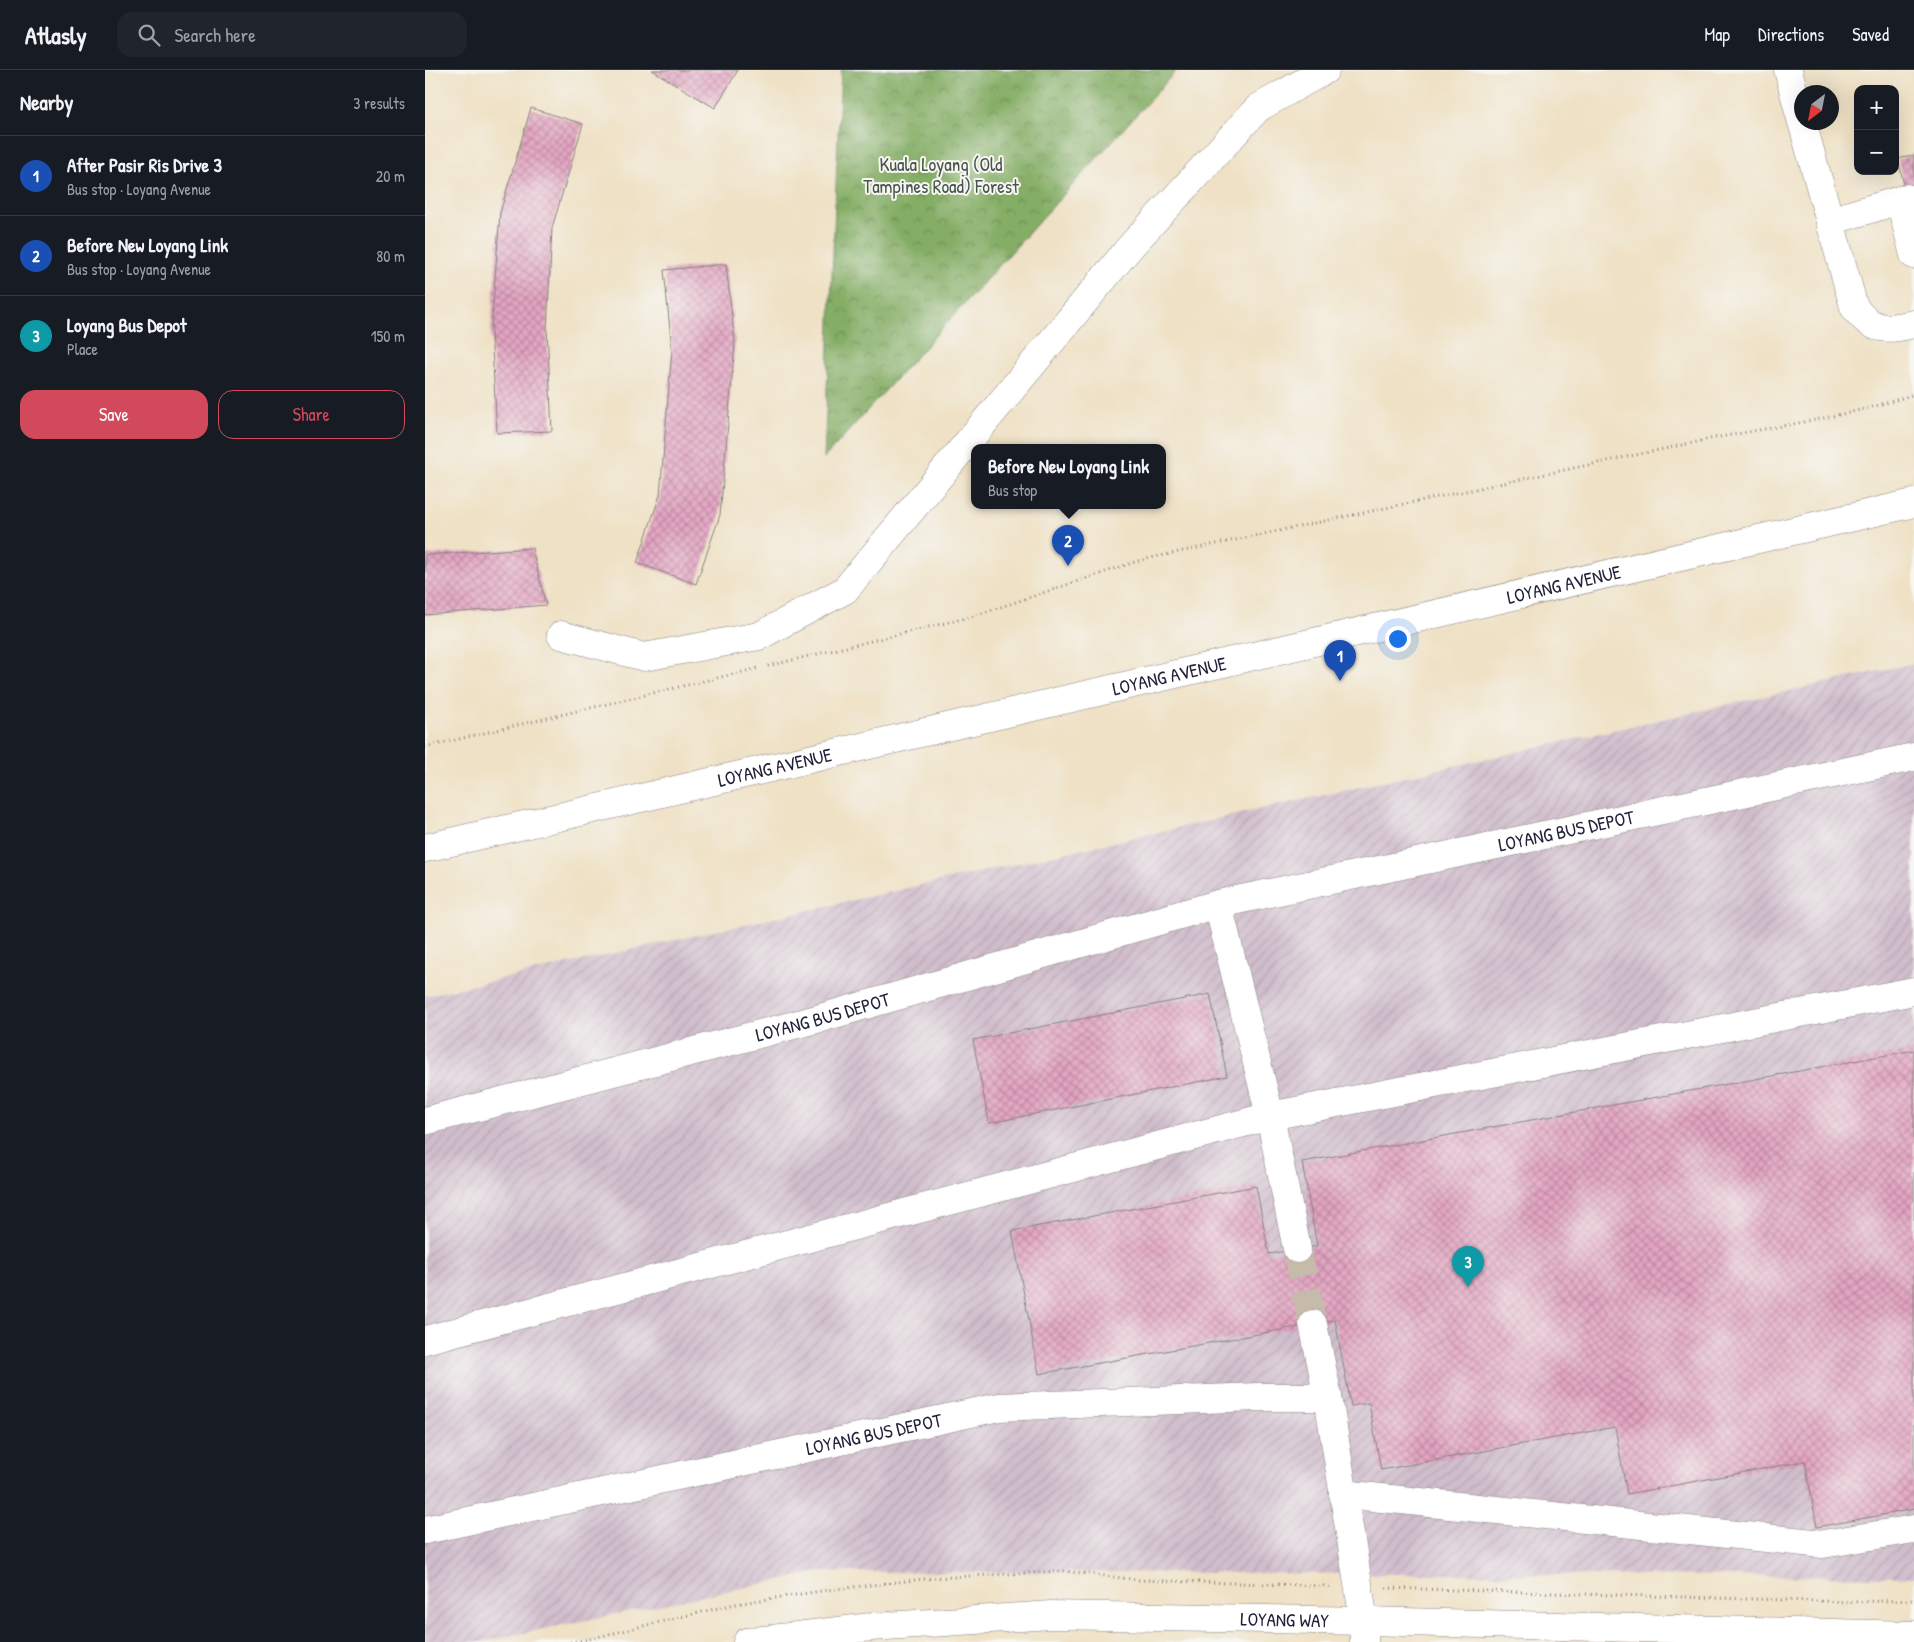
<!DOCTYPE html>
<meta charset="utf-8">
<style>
body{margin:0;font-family:"Patrick Hand",sans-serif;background:#20242c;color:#f1f3f6}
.controls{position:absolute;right:15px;top:15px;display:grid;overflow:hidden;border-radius:10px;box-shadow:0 5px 20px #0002}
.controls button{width:45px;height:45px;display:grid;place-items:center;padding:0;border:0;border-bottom:1px solid #363941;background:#171b24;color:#f1f3f6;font:25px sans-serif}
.compass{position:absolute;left:1369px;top:15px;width:45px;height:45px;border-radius:50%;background:#171b24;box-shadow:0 5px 20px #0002;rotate:212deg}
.you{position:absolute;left:972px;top:568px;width:18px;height:18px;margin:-12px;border:4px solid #fff;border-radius:50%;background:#1a73e8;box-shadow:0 0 0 8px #1a73e833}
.badge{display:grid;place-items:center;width:32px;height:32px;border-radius:50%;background:#d1495b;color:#fff;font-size:16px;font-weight:700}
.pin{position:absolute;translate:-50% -41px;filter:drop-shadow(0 1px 2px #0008)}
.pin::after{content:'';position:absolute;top:26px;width:18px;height:15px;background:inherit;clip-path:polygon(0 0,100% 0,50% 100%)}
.popup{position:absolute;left:546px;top:374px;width:195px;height:65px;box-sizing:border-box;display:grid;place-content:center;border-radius:10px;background:#171b24;filter:drop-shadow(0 1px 4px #0005);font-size:16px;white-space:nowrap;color:#9ea1a6}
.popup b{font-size:19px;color:#f1f3f6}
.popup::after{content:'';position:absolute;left:50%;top:100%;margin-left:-10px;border:10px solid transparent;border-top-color:#171b24}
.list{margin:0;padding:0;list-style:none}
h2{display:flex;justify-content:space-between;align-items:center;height:65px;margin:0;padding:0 20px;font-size:21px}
h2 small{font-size:16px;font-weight:400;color:#9ea1a6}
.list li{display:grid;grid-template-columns:32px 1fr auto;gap:15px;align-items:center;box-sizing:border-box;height:80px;padding:0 20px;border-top:1px solid #363941}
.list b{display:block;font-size:19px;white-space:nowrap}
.list p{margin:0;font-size:16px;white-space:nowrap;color:#9ea1a6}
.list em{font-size:16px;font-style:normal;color:#9ea1a6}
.actions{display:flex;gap:10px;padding:15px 20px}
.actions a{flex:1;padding:11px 0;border:1px solid #d1495b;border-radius:15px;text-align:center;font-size:18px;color:#d1495b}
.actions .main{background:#d1495b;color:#fff}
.icon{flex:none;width:28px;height:28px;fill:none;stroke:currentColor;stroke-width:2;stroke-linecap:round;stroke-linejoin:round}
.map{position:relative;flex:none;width:1489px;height:1572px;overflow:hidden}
header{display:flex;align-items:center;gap:30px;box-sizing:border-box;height:70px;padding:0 25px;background:#171b24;border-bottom:1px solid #363941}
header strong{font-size:24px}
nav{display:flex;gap:28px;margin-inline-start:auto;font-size:18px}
.search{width:350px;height:45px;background:#20242c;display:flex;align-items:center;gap:12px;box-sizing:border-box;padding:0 18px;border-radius:15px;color:#9ea1a6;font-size:19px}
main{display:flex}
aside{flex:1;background:#171b24}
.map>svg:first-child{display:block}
.industrial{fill:url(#industrial-furrows)}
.forest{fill:url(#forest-crowns);stroke:#536850}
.building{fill:url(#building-cross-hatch)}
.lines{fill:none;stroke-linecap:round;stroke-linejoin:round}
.minor-tunnel{stroke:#c6bba9;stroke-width:28;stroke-dasharray:28 14;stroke-linecap:butt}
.minor-casing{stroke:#888280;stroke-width:29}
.major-casing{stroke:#888280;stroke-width:29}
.path{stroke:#888280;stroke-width:3;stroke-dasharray:1 4;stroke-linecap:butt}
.minor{stroke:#fff;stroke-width:28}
.major{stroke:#fff;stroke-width:28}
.labels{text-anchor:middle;stroke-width:4;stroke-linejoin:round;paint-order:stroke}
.park-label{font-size:19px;fill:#49544c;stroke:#f6f6f2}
.street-label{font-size:19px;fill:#22223b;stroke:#f6f6f2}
</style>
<header>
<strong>Atlasly</strong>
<div class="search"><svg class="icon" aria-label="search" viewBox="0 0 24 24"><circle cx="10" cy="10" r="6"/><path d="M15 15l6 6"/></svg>Search here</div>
<nav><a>Map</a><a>Directions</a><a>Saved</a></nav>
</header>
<main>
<aside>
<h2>Nearby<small>3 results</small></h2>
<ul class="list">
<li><span class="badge" style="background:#1a4fb4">1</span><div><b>After Pasir Ris Drive 3</b><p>Bus stop · Loyang Avenue</p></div><em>20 m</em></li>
<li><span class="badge" style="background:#1a4fb4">2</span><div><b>Before New Loyang Link</b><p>Bus stop · Loyang Avenue</p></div><em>80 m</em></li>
<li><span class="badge" style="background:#0f9aa8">3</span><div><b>Loyang Bus Depot</b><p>Place</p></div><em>150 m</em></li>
</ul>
<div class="actions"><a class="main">Save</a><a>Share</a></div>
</aside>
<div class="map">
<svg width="1489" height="1572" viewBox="0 0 1489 1572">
<defs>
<pattern id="industrial-furrows" width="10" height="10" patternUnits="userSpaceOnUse" patternTransform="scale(1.25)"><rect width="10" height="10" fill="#d0bdcc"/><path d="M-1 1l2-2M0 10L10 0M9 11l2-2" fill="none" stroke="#b2a2b0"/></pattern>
<pattern id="forest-crowns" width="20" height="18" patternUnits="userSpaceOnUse" patternTransform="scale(1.25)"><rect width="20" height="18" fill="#84ad65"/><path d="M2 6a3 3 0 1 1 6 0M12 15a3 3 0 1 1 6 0" fill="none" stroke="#6c8c54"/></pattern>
<pattern id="building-cross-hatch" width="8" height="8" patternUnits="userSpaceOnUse" patternTransform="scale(1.25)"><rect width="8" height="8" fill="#e4a5c2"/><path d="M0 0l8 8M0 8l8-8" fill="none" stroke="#b8869f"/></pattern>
</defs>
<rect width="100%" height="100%" fill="#f6f6f2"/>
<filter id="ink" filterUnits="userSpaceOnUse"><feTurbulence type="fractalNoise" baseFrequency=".02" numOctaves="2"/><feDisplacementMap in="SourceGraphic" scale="10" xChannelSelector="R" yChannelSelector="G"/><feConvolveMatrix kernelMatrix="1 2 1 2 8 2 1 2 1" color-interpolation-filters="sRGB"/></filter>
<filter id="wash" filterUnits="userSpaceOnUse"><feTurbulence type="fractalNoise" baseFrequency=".0096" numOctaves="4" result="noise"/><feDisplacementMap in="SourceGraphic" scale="20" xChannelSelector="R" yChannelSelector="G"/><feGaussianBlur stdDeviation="1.12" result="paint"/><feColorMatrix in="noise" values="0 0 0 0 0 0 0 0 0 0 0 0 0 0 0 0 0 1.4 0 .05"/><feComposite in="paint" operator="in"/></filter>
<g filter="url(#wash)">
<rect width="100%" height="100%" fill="#efe1c5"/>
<path class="industrial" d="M1489,593V1507L625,1502H394L56,1572H0V926Z"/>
<path class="forest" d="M416,0H752L399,388Z"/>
<g id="blocks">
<path class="building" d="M227,0H313L290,38Z
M106,38L158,54L127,158L122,259L127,361L72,363L66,261L75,143Z
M1489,85V157L1473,89Z
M301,194L310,273L295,445L271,514L212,493L235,425L247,280L239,200Z
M107,478L121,535L0,545V485Z
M785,924L802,1006L564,1053L548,970Z
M1489,980V1439L1392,1457L1380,1391L1202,1424L1190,1357L956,1400L944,1333L926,1336L910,1250L614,1304L587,1161L831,1116L844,1184L892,1176L877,1092Z"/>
</g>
</g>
<g filter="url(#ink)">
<use href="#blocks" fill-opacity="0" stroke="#888280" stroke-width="1"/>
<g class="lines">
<path class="minor-tunnel" d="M872,1179L888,1254"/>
<defs>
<g id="minor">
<path d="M1363,0L1376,49"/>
<path d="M1377,52L1429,237C1447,262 1462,260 1489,254"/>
<path d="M1482,128L1475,130L1489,185"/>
<path d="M1405,151L1475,130"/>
<path d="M136,565L219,587L334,566L420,520L705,177L833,38L900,0"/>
<path id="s1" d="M0,778L1489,433"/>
<path d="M793,834L845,1046L872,1179"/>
<path id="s2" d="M0,1051L392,949L793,834L1489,687"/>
<path d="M888,1254L903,1327L939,1551V1572"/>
<path d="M0,1270L845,1046L1489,921"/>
<path d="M918,1424L1398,1474L1489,1459"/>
<path id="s3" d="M0,1460L574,1337L833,1327H903"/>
</g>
<g id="major">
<path id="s4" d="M322,1572L446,1557L626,1545L939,1551L1489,1565"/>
</g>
</defs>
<use href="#minor" class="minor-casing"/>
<use href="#major" class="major-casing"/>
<path class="path" d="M343,596L549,546L716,490L1295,367C1359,355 1427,346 1489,324
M0,677L334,598
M961,1518L1424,1532L1489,1530
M145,1572L160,1570L310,1534L403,1520L508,1508L639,1501L714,1510L905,1516"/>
<use href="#minor" class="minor"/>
<use href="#major" class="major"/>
</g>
</g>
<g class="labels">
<g class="park-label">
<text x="516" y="101">Kuala Loyang (Old<tspan x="516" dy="22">Tampines Road) Forest</tspan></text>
</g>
<g class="street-label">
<text dy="7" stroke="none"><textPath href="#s1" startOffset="1169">LOYANG AVENUE</textPath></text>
<text dy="7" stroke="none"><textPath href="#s1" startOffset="764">LOYANG AVENUE</textPath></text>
<text dy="7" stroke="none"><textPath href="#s1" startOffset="359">LOYANG AVENUE</textPath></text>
<text dy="7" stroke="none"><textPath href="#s2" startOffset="1178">LOYANG BUS DEPOT</textPath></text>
<text dy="7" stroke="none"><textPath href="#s2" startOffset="411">LOYANG BUS DEPOT</textPath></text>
<text dy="7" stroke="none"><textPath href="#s3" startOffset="459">LOYANG BUS DEPOT</textPath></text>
<text dy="7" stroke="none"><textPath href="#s4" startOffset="539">LOYANG WAY</textPath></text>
</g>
</g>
</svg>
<div class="controls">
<button>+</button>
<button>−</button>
</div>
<svg class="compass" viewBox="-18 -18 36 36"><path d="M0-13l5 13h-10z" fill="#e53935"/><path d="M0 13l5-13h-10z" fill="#9ea1a6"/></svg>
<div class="you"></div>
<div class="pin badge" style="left:915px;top:611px;background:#1a4fb4">1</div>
<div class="pin badge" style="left:643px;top:496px;background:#1a4fb4">2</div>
<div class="popup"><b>Before New Loyang Link</b>Bus stop</div>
<div class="pin badge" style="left:1043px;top:1217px;background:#0f9aa8">3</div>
</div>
</main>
